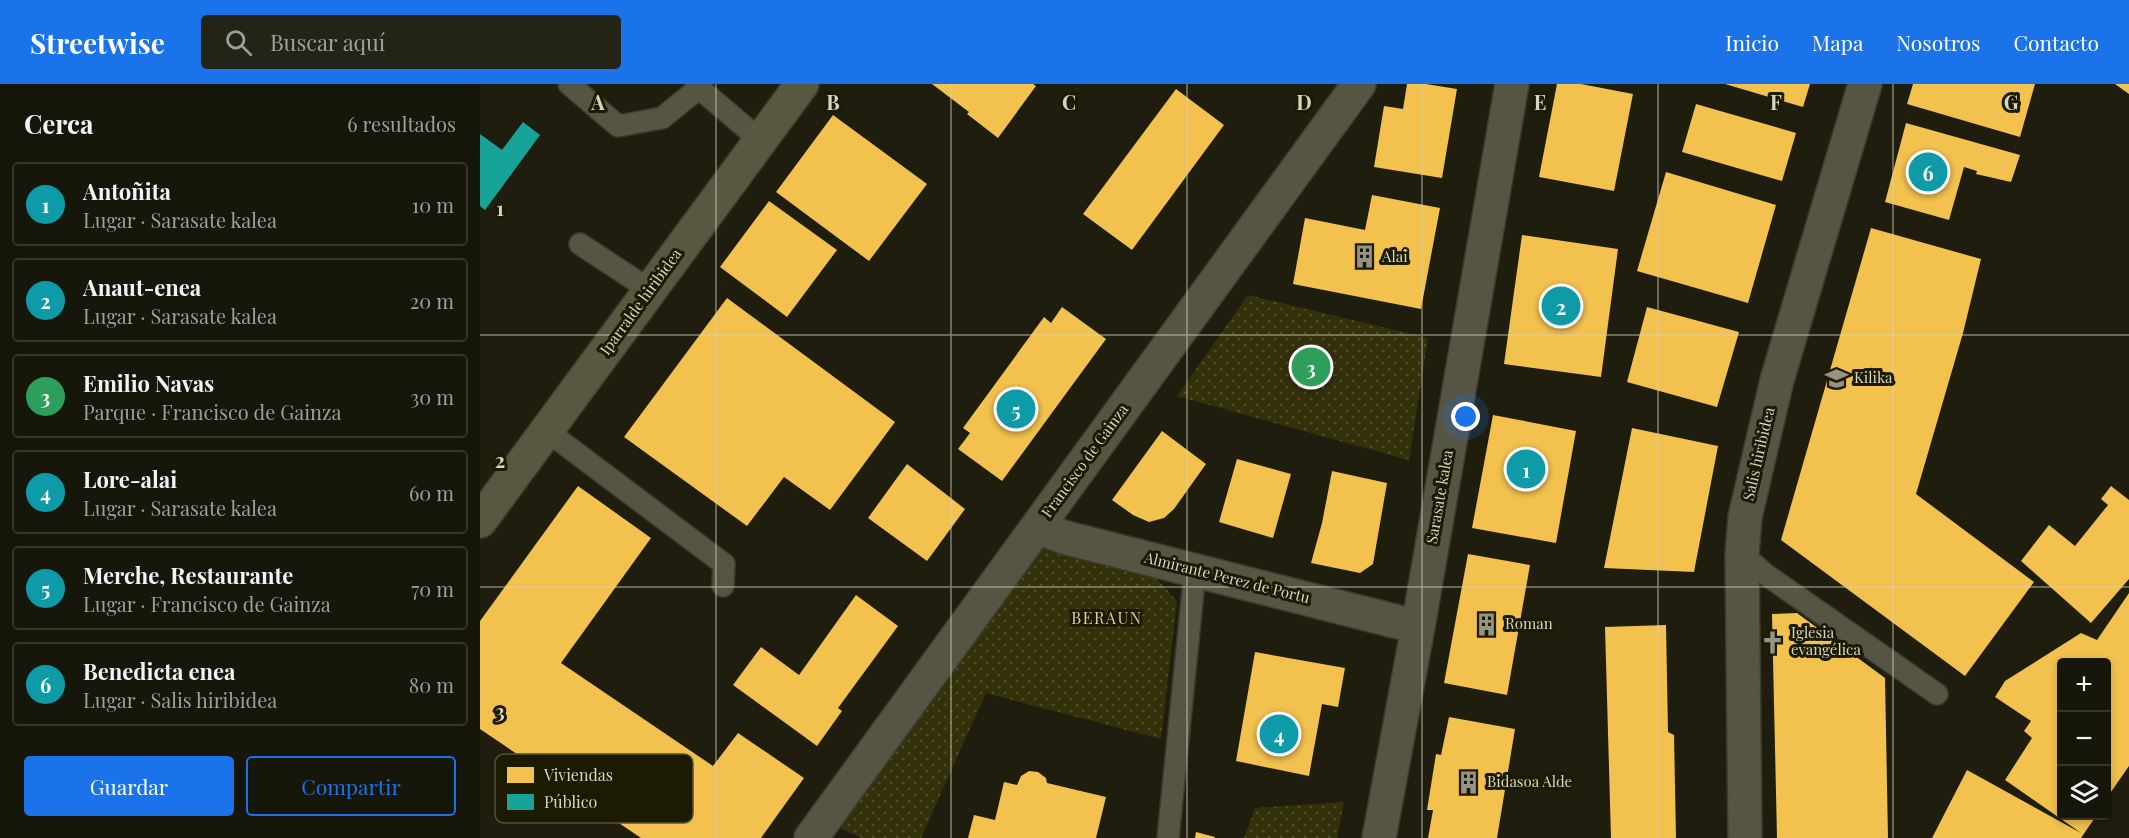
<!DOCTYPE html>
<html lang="es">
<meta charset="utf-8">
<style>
body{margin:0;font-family:"Playfair Display",serif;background:#242318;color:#f1f3f6}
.controls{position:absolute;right:18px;bottom:18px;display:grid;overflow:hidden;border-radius:6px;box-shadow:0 3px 9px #0003}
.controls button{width:54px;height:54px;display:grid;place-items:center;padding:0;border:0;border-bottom:2px solid #36352b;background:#17160a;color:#f1f3f6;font:30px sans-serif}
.you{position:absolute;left:986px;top:333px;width:21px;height:21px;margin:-15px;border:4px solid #fff;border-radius:50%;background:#1a73e8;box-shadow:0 0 0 9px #1a73e833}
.badge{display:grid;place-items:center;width:39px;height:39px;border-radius:50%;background:#1a73e8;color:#fff;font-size:20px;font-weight:700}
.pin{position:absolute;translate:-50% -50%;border:3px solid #fff;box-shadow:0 2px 6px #0006}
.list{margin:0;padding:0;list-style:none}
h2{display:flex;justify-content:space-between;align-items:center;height:78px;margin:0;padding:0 24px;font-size:26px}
h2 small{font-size:20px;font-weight:400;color:#9e9f9c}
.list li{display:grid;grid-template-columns:39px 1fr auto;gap:18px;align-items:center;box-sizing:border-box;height:84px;margin:0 12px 12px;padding:0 12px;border:2px solid #36352b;border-radius:6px}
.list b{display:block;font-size:22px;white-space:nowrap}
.list p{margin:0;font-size:20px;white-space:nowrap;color:#9e9f9c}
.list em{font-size:20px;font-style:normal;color:#9e9f9c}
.actions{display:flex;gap:12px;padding:18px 24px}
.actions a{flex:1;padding:14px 0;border:2px solid #1a73e8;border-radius:6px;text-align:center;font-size:21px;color:#1a73e8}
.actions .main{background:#1a73e8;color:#fff}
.icon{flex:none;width:33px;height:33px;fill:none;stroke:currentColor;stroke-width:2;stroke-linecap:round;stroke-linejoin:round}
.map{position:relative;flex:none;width:1649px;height:754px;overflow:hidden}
header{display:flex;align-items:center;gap:36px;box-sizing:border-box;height:84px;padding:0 30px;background:#1a73e8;color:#fff}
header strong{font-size:28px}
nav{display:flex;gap:33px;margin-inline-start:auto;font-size:21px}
.search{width:420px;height:54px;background:#242318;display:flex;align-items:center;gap:15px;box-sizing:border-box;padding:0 21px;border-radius:6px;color:#9e9f9c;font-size:22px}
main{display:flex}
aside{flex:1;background:#17160a}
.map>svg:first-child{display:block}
.green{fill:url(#green-dots)}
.homes{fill:#f2c14e}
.public{fill:#17a398}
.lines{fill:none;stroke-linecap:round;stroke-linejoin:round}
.service-casing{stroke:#3b3a2c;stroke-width:24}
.minor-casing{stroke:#3b3a2c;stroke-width:36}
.secondary-casing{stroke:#3b3a2c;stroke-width:36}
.service{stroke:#565443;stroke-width:21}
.minor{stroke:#565443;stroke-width:33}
.secondary{stroke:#585740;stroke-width:33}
.grid{fill:none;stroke:#d6d5c5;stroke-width:1.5;stroke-opacity:0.55}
.labels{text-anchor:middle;stroke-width:6;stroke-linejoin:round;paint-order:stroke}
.poi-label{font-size:15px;fill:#d6d5c5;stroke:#1c1a00;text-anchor:start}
.street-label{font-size:15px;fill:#d6d5c5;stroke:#1c1a00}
.neighbourhood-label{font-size:16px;letter-spacing:1.5px;fill:#d0ceac;stroke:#1c1a00}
.key{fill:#1c1a00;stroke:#54523b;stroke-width:1.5}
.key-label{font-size:16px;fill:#d6d5c5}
.grid-label{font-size:20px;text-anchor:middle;font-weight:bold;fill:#d6d5c5;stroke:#1c1a00;stroke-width:6;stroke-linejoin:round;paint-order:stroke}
</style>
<header>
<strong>Streetwise</strong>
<div class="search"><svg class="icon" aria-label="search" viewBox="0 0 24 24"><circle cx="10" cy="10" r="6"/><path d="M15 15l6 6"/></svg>Buscar aquí</div>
<nav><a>Inicio</a><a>Mapa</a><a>Nosotros</a><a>Contacto</a></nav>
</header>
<main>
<aside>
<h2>Cerca<small>6 resultados</small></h2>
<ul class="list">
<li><span class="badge" style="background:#0f9aa8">1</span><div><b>Antoñita</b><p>Lugar · Sarasate kalea</p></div><em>10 m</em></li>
<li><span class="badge" style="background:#0f9aa8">2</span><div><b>Anaut-enea</b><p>Lugar · Sarasate kalea</p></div><em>20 m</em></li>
<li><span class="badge" style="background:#2e9e5b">3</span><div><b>Emilio Navas</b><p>Parque · Francisco de Gainza</p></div><em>30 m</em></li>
<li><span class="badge" style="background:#0f9aa8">4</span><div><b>Lore-alai</b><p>Lugar · Sarasate kalea</p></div><em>60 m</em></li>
<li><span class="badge" style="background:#0f9aa8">5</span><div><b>Merche, Restaurante</b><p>Lugar · Francisco de Gainza</p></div><em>70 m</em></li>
<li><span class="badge" style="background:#0f9aa8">6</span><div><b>Benedicta enea</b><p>Lugar · Salis hiribidea</p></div><em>80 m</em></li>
</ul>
<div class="actions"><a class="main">Guardar</a><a>Compartir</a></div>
</aside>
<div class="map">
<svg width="1649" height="754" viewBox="0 0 1649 754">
<defs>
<pattern id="green-dots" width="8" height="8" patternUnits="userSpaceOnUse" patternTransform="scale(1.5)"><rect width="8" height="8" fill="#34310a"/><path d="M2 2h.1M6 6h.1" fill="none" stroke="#514e2c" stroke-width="1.8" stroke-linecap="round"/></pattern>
</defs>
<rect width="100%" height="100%" fill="#1f1d0d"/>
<path class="green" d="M768,211L948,254L929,376L697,312Z
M561,460L673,491L697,517L681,655L506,609L441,754H382L360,744Z
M864,718L857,754H764L775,724Z"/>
<path class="homes" d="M452,0H553L556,2L518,54L487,30L489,28Z
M927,0H946L977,5L962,94L894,83L904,22L923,25Z
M1077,0H1101L1153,10L1134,107L1059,93Z
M1245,0H1330L1323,23Z
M1433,0H1555L1540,53L1427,20Z
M1635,0H1649V10Z
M696,5L744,41L652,166L603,130Z
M1216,20L1316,49L1302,97L1202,68Z
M353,31L447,100L389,177L296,108Z
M1426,39L1540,71L1531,98L1496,90L1497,87L1484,83L1469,136L1405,118Z
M1186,88L1296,121L1268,219L1157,187Z
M892,111L960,124L941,225L813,200L825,134L885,146Z
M289,117L357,166L307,233L240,183Z
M1391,144L1501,175L1483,249L1436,410L1554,498L1485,592L1301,456Z
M1042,151L1138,165L1121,293L1024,280Z
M247,214L415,338L350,426L304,393L267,442L144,353Z
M582,223L626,255L522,397L478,365L490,349L483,344L564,233L571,239Z
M1167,223L1259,248L1237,323L1147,298Z
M1013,331L1096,347L1076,459L992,444Z
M1152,344L1238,362L1214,488L1124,484Z
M682,347L726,380L694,425L684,434L669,438L653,431L632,416Z
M757,375L811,390L793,454L739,438Z
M427,380L485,425L447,477L388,434Z
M852,387L907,399L893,480L880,489L831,479L842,439Z
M98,402L171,454L81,579L233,682L258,649L324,694L281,754H161L0,645V537Z
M1631,402L1649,416V495L1611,539L1541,477L1569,441L1595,462L1628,421L1621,415Z
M988,470L1050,481L1027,611L964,599Z
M1649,509V682L1626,715V578L1581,579V732H1616L1601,754H1452L1487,686L1601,749L1525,696L1552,654L1544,647L1551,637L1515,613L1525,597L1601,549L1617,556Z
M376,511L418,542L358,624L362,627L337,662L253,601L281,563L319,591Z
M1317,529L1405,594L1408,754H1297L1292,530Z
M1186,541L1188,648L1194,651L1196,754H1131L1125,543Z
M775,568L865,584L858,623L842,620L829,692L756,677Z
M969,633L1035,645L1017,754H948L953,726H947L956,670L961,671Z
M549,687L558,688L566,694L567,699L626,713L616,754H488L494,731L515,736L524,698L537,701L541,692Z
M716,748L735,753V754H715Z"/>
<path class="public" d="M43,38L60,51L5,126L0,122V50L22,66Z"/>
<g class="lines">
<defs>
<path id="service" d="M89,0L138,42L182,34L219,4L220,0
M219,4L280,56
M100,160L170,206
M67,347L244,480L243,502
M1262,470L1285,490L1457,610
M688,754L715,487"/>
<path id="minor" d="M558,443L583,453L938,543
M331,754L879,0
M899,754L938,543L1032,0
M1265,754L1262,470L1265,433L1297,296L1385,0"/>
<path id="secondary" d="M0,437L322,0"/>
</defs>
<use href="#service" class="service-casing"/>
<use href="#minor" class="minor-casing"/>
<use href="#secondary" class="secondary-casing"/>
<use href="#service" class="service"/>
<use href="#minor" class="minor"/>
<use href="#secondary" class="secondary"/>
</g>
<path class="grid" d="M236,0V754M471,0V754M707,0V754M942,0V754M1178,0V754M1413,0V754M0,251H1649M0,503H1649"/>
<defs>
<symbol id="building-bare" viewBox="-9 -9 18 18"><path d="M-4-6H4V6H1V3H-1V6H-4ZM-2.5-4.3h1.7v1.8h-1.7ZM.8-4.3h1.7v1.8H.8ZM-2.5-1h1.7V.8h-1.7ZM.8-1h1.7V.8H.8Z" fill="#969585" stroke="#1c1a00" stroke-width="2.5" paint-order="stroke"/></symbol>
<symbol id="school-bare" viewBox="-9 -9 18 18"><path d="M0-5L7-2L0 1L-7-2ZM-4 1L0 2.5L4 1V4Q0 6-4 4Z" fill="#969585" stroke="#1c1a00" stroke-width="2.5" paint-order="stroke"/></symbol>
<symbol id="church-bare" viewBox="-9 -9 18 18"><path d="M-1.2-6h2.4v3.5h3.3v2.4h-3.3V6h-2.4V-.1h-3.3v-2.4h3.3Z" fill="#969585" stroke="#1c1a00" stroke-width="2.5" paint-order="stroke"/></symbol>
</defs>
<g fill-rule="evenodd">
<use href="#building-bare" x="868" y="156" width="33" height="33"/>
<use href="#school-bare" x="1340" y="278" width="33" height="33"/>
<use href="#building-bare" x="990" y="524" width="33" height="33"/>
<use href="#church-bare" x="1276" y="542" width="33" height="33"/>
<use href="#building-bare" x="972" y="682" width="33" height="33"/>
</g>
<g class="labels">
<g class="poi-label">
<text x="902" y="178">Alai</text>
<text x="1374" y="299">Kilika</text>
<text x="1025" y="545">Roman</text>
<text x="1311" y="554">Iglesia<tspan x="1311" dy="17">evangélica</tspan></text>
<text x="1007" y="703">Bidasoa Alde</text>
</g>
<g class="street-label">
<text transform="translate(161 218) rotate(-54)" y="5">Iparralde hiribidea</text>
<text transform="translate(1279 370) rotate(-77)" y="5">Salis hiribidea</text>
<text transform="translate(605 377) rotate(-54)" y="5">Francisco de Gainza</text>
<text transform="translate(960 413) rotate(-80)" y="5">Sarasate kalea</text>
<text transform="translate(747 494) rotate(14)" y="5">Almirante Perez de Portu</text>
</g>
<g class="neighbourhood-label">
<text x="627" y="540">BERAUN</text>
</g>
</g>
<rect x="15" y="670" width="198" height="69" rx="9" class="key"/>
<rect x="27" y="683" width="27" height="16" fill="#f2c14e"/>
<rect x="27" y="710" width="27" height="16" fill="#17a398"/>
<g class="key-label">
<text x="64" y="697">Viviendas</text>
<text x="64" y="724">Público</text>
</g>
<g class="grid-label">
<text x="118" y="26">A</text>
<text x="353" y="26">B</text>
<text x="589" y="26">C</text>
<text x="824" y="26">D</text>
<text x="1060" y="26">E</text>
<text x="1296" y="26">F</text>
<text x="1531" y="26">G</text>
<text x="20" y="132">1</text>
<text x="20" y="384">2</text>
<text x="20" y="635">3</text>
</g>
</svg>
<div class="controls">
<button>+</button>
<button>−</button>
<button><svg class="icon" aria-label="layers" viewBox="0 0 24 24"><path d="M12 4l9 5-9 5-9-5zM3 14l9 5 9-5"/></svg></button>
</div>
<div class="you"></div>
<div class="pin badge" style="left:1046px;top:385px;background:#0f9aa8">1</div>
<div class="pin badge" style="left:1081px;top:222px;background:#0f9aa8">2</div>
<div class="pin badge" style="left:831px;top:283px;background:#2e9e5b">3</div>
<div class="pin badge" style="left:799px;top:650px;background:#0f9aa8">4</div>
<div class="pin badge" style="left:536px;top:325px;background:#0f9aa8">5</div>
<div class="pin badge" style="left:1448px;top:88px;background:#0f9aa8">6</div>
</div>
</main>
